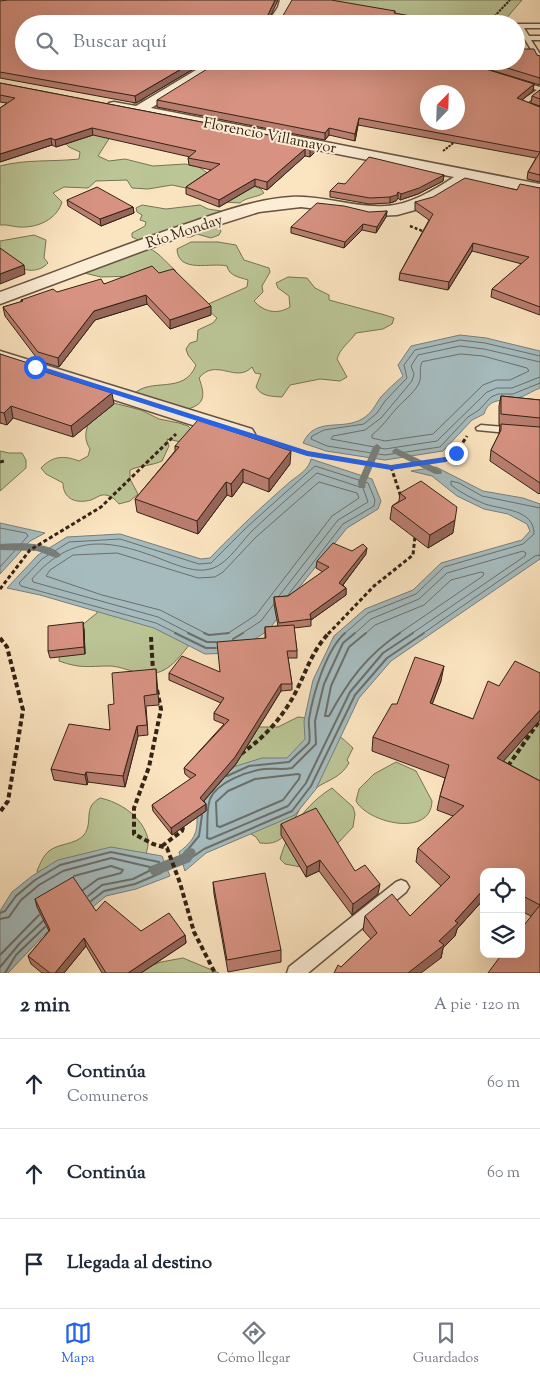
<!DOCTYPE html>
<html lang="es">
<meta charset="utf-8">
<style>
body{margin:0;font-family:"Sorts Mill Goudy",serif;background:#f2f2f3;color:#1f2937}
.controls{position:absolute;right:15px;bottom:15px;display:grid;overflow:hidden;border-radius:10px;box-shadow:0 5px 20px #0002}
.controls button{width:45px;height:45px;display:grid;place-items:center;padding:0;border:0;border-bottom:1px solid #e0e1e3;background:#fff;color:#1f2937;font:25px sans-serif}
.compass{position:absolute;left:420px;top:85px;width:45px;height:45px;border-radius:50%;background:#fff;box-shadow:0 5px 20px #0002;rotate:23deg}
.stop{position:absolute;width:15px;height:15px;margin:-11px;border:4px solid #2563eb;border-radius:50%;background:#fff}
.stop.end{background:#2563eb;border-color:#fff;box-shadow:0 1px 5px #0008}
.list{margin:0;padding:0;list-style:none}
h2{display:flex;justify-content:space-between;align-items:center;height:65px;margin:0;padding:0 20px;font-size:21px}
h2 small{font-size:16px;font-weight:400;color:#747a83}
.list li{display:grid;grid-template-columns:32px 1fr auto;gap:15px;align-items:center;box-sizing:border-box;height:90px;padding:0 20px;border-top:1px solid #e0e1e3}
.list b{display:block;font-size:19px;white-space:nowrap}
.list p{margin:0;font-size:16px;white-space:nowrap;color:#747a83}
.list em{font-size:16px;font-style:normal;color:#747a83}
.icon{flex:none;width:28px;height:28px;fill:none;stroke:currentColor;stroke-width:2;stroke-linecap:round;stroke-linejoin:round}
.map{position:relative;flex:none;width:540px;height:973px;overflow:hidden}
.search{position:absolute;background:#fff;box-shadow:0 5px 20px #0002;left:15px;right:15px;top:15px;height:55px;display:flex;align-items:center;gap:12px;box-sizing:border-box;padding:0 18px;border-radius:28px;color:#747a83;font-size:19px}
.sheet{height:335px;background:#fff}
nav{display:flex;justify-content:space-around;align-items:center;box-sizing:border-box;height:70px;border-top:1px solid #e0e1e3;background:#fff;font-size:14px;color:#747a83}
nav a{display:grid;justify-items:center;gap:2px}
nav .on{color:#2563eb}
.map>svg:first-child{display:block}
.green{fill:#bbc596;stroke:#777456}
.water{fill:#a5bbbe;stroke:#777e7a}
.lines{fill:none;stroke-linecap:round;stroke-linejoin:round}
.shore-far1{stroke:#6c6f6a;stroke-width:1}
.shore{stroke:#6c6f6a;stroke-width:2}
.stream{fill:#777e7a;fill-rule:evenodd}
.service-casing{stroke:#655340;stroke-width:3}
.minor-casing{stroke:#655340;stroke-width:3}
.path-far3{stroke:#332315;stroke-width:2;stroke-dasharray:2.5 1;stroke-linecap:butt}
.path-far2{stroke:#332315;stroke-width:2.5;stroke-dasharray:3 2;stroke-linecap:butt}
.path-far1{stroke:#332315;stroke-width:3;stroke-dasharray:4 2.5;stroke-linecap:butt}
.path{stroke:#332315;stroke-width:4;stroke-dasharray:5 3;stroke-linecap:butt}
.service{fill:#fcedd6;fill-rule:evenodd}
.minor{fill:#fcedd6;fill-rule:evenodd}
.wall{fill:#b97e70;stroke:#332315}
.shaded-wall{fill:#96665b;stroke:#332315}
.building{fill:#d79282;stroke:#332315;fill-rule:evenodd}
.route{fill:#2563eb}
.labels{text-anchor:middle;stroke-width:4;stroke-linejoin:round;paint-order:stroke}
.far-street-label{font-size:15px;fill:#332315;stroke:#fcedd6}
</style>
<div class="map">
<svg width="540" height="973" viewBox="0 0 540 973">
<rect width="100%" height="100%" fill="#fbe4c0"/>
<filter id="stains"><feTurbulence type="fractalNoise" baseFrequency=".004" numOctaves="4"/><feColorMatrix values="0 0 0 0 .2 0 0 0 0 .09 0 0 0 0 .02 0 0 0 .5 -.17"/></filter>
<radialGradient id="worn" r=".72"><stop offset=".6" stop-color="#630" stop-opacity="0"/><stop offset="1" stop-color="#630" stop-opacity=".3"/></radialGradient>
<path class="green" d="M325,0H522L504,21C445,28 384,10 325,0Z
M149,98L162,101L171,105L163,111L112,134L98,156L109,161L125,159L153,166L185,164L199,167L209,174L201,187L186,188L172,185L148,189L132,188L127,180L96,181L88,188L64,187L53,193L62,202C57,219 38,228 20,227C13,227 7,224 0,225V166C27,159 52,162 79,159L80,152L69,147L63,141L137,102Z
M243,182L261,189L264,193C256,198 246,197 240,203L224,202Z
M142,205L166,209L200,205L208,209L221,211L226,214L227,219L219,227L221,231L219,235L211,238L197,234L191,237H174L144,243L132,237V233L145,226L146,222L140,220L142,215L137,212L136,208Z
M34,235L46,240L44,258L48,263C40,272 25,273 15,264C9,258 9,253 0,251V241Z
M191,242H218L236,245L244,260L269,268L270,272L262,286L263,292L254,301C264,312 277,315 290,307L289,296L278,288L276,283L288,277L307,278L315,288L329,295V300L385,315L394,318L392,324L383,329L356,333C350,342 340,348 337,359L347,377L340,381L320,379L290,385L282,397C271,396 262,397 256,387L261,374L255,373L252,367C236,384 216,357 199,378C207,400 203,406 180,411C176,411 169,414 165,412C154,409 143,400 133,395C150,376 184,396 196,365L188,355L186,349L190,343L197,341L198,330L213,323L217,318L208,310L206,305L247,287L248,280C239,277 229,276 227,266C211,262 178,274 177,249Z
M143,246C159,251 163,260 175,270L177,275L101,277L76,271L75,266L80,262Z
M106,401L141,410L159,419L179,423L188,426L194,432L186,443L167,439L169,446L162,461C151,466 141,465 130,470V479L138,494L130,501L119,504C115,499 109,494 102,495C98,496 94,499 91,500C76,504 63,499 63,483L46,474L41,468C52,456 64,455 79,461L88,456L90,449C78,430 94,415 106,401Z
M0,451L9,453H22L26,460V468L0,491Z
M100,592L190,644C174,664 163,679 136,672C127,670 118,666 109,666C88,666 81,669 59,661L60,649L76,630L97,613V602Z
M540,713V786L507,775L500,751Z
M298,717C317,718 340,735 353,748L347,760L349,763C340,780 322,781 311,792C299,805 295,823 283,837C276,843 270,844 260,843L256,837L223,817L236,769L231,750L255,727H278Z
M396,762L416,771L432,801C431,838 368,823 356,801L359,789L374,774Z
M332,788L353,807L355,814L353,827L338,843L323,848L301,867L285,864L280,859C288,830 306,804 332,788Z
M100,798C120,802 143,817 148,839C149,843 147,850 146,854L39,879L37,871C40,864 43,856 49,851C59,843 75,845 84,835C94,821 82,808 100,798Z
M183,958L219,973H130L161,962Z"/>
<path class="water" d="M460,335L486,338L540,351V388C532,391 522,398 514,399C501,401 489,398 484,414L472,420L443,451L385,460L326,451L303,443C315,416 342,431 362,419C371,414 375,406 380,398C387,390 395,383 403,376L398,365L411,346Z
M311,459L372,479L381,501L378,509L347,528L297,590L269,630L233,653L205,654L154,628L40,595L7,588L38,555L67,537L120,534L201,559L210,558C236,531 262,506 291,481C299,475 309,469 311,459Z
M436,467L483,491L523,498L540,504V559L391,661L359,698L316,789L295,815L206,853L185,871L179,852C199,837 198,828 196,804L230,768L262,758H287L305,739L304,721L313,680L334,636L365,609L413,590L441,563L522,540L530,531L527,524L508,514L484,509L457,496L432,476L411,471Z
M0,523L45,533L30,541L0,574Z
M111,847L162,856L170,876L136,889L106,896L88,911L47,932L8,973H0V911L12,892L32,876L58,860Z"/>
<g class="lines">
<path class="shore-far1" d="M461,354L483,356L527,368L529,371L510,380H496L483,385L433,434L385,441L372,438V435C382,427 388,418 396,409C403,401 413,394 418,385C423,377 418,370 422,362Z
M540,356L485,343L460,340L415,350L404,365L407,378L385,401L377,413L364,424L324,430L312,436L311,439L327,446L385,455L440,447L468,417L479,410L491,397L498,394H513L540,383
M540,362L484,349L460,346L418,355L411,366L414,374L412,381L381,418L365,430L333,436L331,439L385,449L437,441L487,392L497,388H512L540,377
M0,528L26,533L28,536L0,567
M178,634L156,623L21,586L19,583L42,559L69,542L120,539L199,564L211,563L247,527L315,466L368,483L375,500L374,506L343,524L288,595
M191,634L158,617L33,582L32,579C73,531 113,540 166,561C179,566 196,573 210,569C227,565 240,543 252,531C273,511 295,492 317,473L363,488L368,502L338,520L279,596
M207,634L160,610L102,595L46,576L50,570L73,555L117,553L198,578L215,577L223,572L256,537L319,482L357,493L359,498L332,516L256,615L227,634
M241,634L261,621L273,605
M344,634L368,613L416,594L444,567L523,544L534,534C534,509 503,510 485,504C473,499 461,493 451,485V481L459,483L482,496L540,508
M354,634L371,619L419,599L447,573L523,551L526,553L525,556L411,634
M365,634L375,625L424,605L451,580L481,572L484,573L483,576L398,634
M422,634L535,556L540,555"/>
<path class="shore" d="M175,633L206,648H216
M188,633L207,642H216
M204,633L209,635L229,633
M355,633L343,643L324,684L315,721L316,744L292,768C283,770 274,768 264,769C248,771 217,782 210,799C206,810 208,826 207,838L210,839L288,806L306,783L350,692L383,653L413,633
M366,633L349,647L331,686L325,716H329C348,681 367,655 400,633
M233,639L243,633
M298,774L300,775L299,779L283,800L220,827L217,826L216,802L228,791L255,779Z
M227,776L249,766L289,762L309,743C311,735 308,727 309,719C313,694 326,650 345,633
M202,815L199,836L185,853L188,860L204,849L292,811L311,786L355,695L387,658L424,633
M74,876L111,866L123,870L121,873L98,879L83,890
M0,913L5,911L16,896L35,880L60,865L111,852L159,862L161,873L135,884L104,891L91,901
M0,919L9,917L21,900L39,885L63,871L111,858L150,867L149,871L133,879L102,885L88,896
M0,955L39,915
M0,967L20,943L43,921
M5,973L16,955L45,927"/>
<path class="stream" d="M377,444L381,447L366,482L365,488H359L358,482L373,447Z
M396,448L441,470L442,472L441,474H435L393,453L392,451Z
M0,544C17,543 49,541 61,555L59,557L56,558L37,551L0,550Z
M190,848L194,849L196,853L190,862L155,876L151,874L149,870L151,866L182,854L186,849Z"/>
<defs>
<path id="service" d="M516,24H540V28H524L529,36H540V40H531L540,54V62L538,61L518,28H516Z
M520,81L540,87V94L522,106L518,104L519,102L537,90L518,84V82Z
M481,425L540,430V436L477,430L476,428Z
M401,880L406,882L409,887L406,892L308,973H287L289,967L396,882Z"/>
<path id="minor" d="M280,0H292L290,7L279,24H267L278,7Z
M211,61H228L151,108L540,184V194L470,180L439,200L415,210L397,215L374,216L301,207L259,212L183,236L0,304V292C64,269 128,243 192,222C224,211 257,199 291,197C323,195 354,208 385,206C410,205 434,190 454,177L114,110L109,109L107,106L109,103L114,102L136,106Z
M0,351L252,429L255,434L252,439L244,441L236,439L0,363Z"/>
</defs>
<use href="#service" class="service-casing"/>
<use href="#minor" class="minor-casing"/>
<path class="path-far3" d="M487,24L510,0
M443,151L456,141"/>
<path class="path-far2" d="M410,226L425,232"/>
<path class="path-far1" d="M266,441L307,454L391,467L447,459L456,453L467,436
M0,462L4,461
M391,467L401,497
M0,589L30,550L101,507L176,434
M328,634L374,586L413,555L415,536"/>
<path class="path" d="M151,637L153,671
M0,638L7,647L23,710L8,801L0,812
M157,690L161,709L149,767L134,808V834L153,844L167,848L180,883L194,932L215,973
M241,754C260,740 274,727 287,707C304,682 308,655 329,633
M508,766L540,720
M162,846L182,831L184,824"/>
<use href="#service" class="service"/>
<use href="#minor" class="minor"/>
</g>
<path class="wall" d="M0,1L269,19L395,11V13L24,61H207L136,103L0,78Z
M537,55L540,56V85L461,61H516Z
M0,83L315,144V152L310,157L305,156L267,190L255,186L219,207L186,194V187L211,170L189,165L188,158L190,157L93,135L56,147L52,145L0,162V108L7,103L0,102Z
M534,84L533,91L522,100L540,107V182L527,179L528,172L536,158L358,125L355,141L329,135L325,140L157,107V100Z
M540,90V106L531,103L532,96Z
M444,175L443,181L418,194L400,200L398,198L396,201L390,203L369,204L330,197V191L345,184Z
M540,188V315L491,297L492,289L522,264L472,251L448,290L399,280L400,273L429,220L415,210V202Z
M67,200L133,207L134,213L101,226L68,206Z
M387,211L386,217L376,233L362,230L344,248L291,233V227Z
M159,273L211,315L170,329L147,304L95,320L59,367L39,361L5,316L3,307L21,302V300L104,284Z
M0,354L47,372L114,404L73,437L13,418L7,425L0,423Z
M501,396L540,400V493L539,494L490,461L491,450L499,434L500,425H499V406Z
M175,446L290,464L269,492L243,482L232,497L227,495L198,534L137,512L135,499L175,451Z
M400,493L453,533L428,548L390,519L392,506L399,501Z
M352,551L366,554L343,585L346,588V595L311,620V626L294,628L297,651V658H288L292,684V690L281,691L236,764L204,801L206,804V811L172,835L153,811L152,805L191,779L185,774L184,768L224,724L214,720V713L221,703L169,680V673L220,672L265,638V627L278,626L274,604V597L288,596L323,572L316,568L317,561Z
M84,629L85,654L50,658L48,651Z
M156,669L159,705L146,706L148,735L138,736L125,787L88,782L87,785L54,780L51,769L110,730L114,704Z
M540,673V720L503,761L540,781V973L531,916L521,911V872H484V899L457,929L455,936L443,948L441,958L341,967L371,939L363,930L365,916H410L441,886L416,862L418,848L453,816L437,810L440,796L445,778L372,751L373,737L397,704L441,681L432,704L473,719L499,686Z
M281,824L378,894L352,915L319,871L306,877L281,835Z
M213,882L281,950V962L228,972L214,894Z
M35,899L96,911L141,931L185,935L186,943L141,973H102L86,946L64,973H42L31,964L28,956L49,931L37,907Z"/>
<path class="shaded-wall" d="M275,0H278L267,24L266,19Z
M520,29L519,36L516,41V36Z
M195,61H207L136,103L135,96Z
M534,84L533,91L516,105L517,98Z
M359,118L358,125L355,141V134Z
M92,128L93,135L56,147L55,140Z
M329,128V135L325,140V133Z
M51,138L52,145L0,162V154Z
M315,144V152L310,157V150Z
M305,149V156L267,190V182Z
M444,175L443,181L418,194L400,200L401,194Z
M255,179V186L219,207V200Z
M398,192V198L396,201L390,203V197Z
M133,207L134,213L101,226L100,219Z
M387,211L386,217L376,233L377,227Z
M363,224L362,230L344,248L345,242Z
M473,243L472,251L448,290L449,282Z
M24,265L25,274L0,284V274Z
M146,295L147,304L95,320L59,367L58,358L94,311Z
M211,306V315L170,329V320Z
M112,393L114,404L73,437L71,426Z
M11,406L13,418L7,425L4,413Z
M291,451L290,464L269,492V479Z
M243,469V482L232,497L231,484Z
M226,482L227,495L198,534L197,521Z
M455,520L453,533L428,548L430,535Z
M367,548L366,554L339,590V583Z
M346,588V595L311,620L310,614Z
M83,622L84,629L85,654L84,647Z
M444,666L441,681L427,718L430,703Z
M281,684V691L236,764L201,804L200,798Z
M540,710V720L494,772L497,758Z
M137,726L138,736L125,787L123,776Z
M86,772L88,782L87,785L85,775Z
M206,804V811L172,835L171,828Z
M320,860L319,871L306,877L307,867Z
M380,884L378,894L352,915L353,904Z
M484,889V899L457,929L455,936L443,948L441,958L421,973H408L439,941L455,921Z
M185,935L186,943L141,973H128Z
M84,938L86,946L64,973H55Z"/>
<path class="building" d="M8,0H275L266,19H281L292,0H331L395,11L394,13L422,18L460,24H24V61H195L135,96L0,72V1Z
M516,28L520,29L516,36Z
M516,49H534L537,55L540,56V78L484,61H516Z
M220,61H460L534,84L517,98L540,107V152L359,118L355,134L329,128L325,133L157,100ZM428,92H458V122H428Z
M0,83L315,144L310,150L305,149L267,182L255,179L219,200L186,187L220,164L188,158L196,151L92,128L55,140L51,138L0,154V108L15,98L0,95Z
M540,90V99L532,96Z
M540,152V175L528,172Z
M369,157L444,175L419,188L401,194L398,192L397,195L390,197L370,198L330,191L338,183L345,184Z
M465,178L517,190L520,184L540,188V307L492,289L529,257L473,243L449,282L400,273L433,214L415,202L433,197Z
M97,187L133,207L100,219L67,200Z
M317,203L344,206L369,212L387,211L377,227L363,224L345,242L291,227Z
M0,248L24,265L0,274Z
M152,266L159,273L173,269L211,306L170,320L146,295L94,311L58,358L38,352L3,307L23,301L21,300L53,289L57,292L101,279L104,284Z
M0,354L47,369L45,372L112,393L71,426L11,406L4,413L0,412Z
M501,396L540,400V418L501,414Z
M198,420L291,451L269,479L243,469L231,484L226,482L197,521L135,499L179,447L175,446Z
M501,424L540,427V483L491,450L501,430Z
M421,481L457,507L455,520L430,535L392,506L406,498L400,493Z
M333,543L352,551L363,544L367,548L339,583L346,588L310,614L311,619L279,623L274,597L288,596L329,567L317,561Z
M83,622L84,647L48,651V626Z
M294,625L297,651H287L292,684H281L235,757L200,798L206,804L171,828L152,805L196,775L184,768L229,720L214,713L224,698L169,673L182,656L220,672L217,642L266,638L265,627Z
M415,657L444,666L430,703L473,719L488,681L499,686L515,661L540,673V710L497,758L540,781V973H488L502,954H521V929L540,905L521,895V872H484V889L455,921L458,923L439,941L444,945L408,973H334L338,965L341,967L377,933L365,916L392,894L410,916L450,877L418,848L464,806L440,796L449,765L373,737L392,704H397Z
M156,669L157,694L144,696L147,725L137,726L123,776L86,772L85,775L51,769L69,724L110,730L108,705L114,704L112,673Z
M316,808L355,871L365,865L380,884L353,904L320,860L307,867L281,824Z
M265,873L281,950L227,960L213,882Z
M73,877L96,911L105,901L141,931L169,913L185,935L128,973H106L84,938L55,973H50L28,956L50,930L35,899Z"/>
<path class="route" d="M32,365H37L308,451L391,465L445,457L456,451L460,453L446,462L391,470L307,456L32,368Z"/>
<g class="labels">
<g class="far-street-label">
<text transform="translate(270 135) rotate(11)" y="5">Florencio Villamayor</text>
<text transform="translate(184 231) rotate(-18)" y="5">Río Monday</text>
</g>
</g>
<rect width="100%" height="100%" filter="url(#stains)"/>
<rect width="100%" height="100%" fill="url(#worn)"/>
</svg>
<div class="controls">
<button><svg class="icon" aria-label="locate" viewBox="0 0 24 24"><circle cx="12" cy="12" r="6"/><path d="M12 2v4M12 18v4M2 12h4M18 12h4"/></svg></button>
<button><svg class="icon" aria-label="layers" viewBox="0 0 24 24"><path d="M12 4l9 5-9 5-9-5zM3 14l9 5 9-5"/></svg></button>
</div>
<svg class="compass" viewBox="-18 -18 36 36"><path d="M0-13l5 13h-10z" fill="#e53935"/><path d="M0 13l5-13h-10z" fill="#747a83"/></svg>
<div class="stop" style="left:35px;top:367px"></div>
<div class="stop end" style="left:456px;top:453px"></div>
<div class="search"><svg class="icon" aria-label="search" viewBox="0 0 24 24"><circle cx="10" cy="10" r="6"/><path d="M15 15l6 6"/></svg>Buscar aquí</div>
</div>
<section class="sheet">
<h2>2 min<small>A pie · 120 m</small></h2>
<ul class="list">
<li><svg class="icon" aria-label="ahead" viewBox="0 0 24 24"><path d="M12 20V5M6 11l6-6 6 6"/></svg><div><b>Continúa</b><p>Comuneros</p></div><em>60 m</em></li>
<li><svg class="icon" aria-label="ahead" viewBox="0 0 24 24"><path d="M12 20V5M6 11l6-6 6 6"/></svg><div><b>Continúa</b></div><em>60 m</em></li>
<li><svg class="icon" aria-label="arrive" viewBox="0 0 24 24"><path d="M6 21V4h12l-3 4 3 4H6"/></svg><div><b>Llegada al destino</b></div></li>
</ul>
</section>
<nav>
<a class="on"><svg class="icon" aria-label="map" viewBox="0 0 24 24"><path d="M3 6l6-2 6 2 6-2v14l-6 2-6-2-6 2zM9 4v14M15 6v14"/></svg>Mapa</a>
<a><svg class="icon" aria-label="directions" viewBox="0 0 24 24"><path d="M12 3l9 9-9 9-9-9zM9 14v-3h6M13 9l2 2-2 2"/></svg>Cómo llegar</a>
<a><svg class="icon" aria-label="saved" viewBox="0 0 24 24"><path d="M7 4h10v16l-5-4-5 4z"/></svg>Guardados</a>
</nav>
